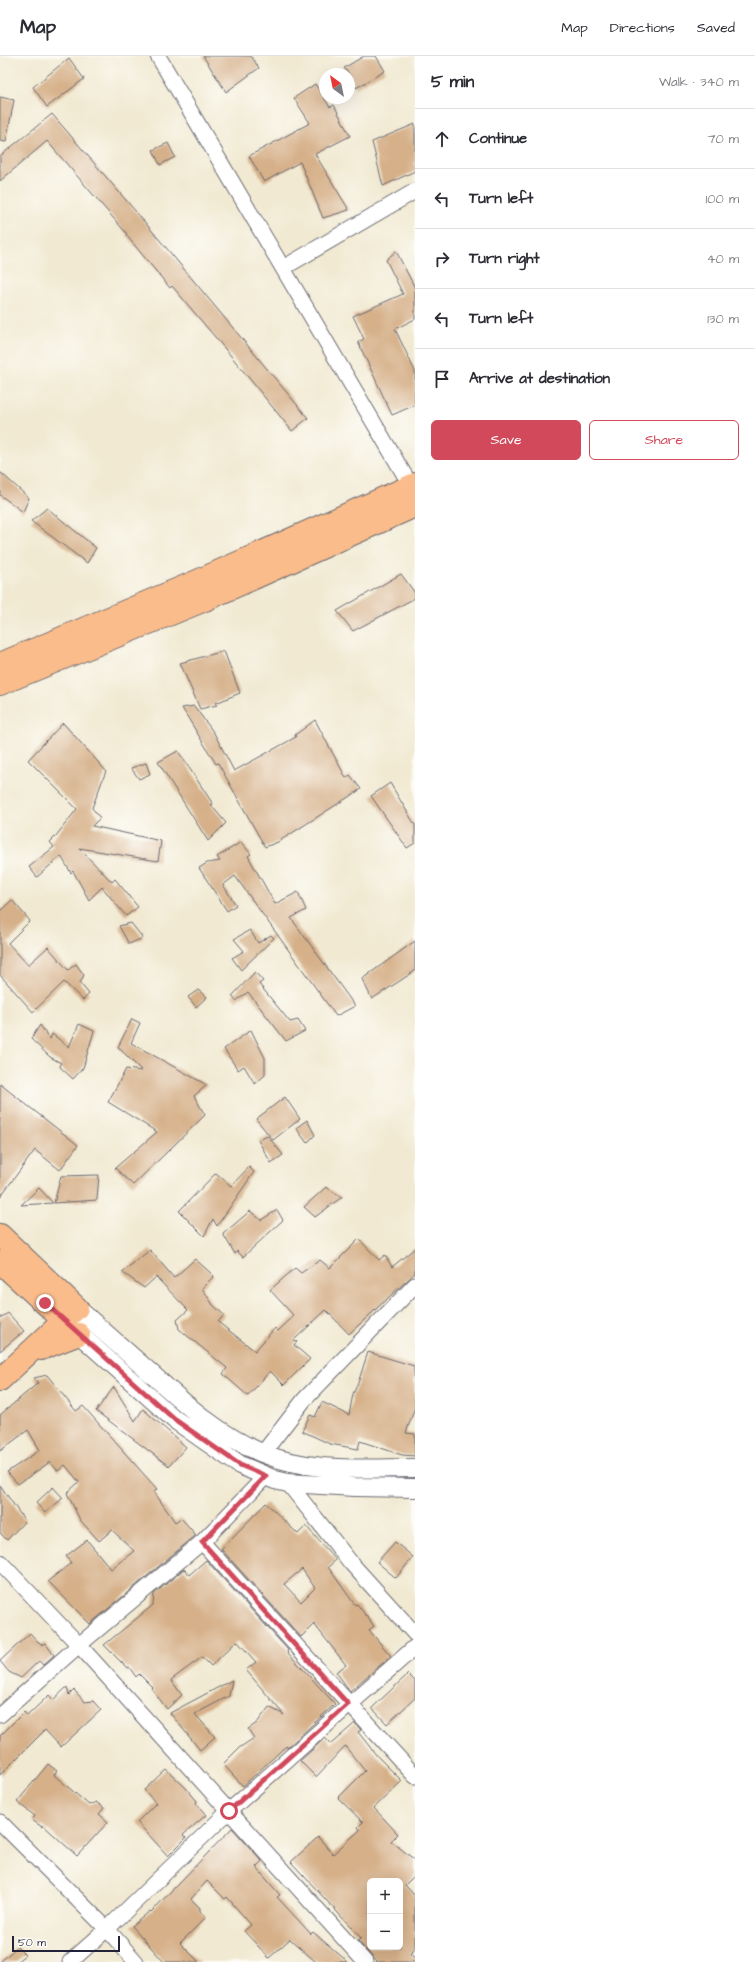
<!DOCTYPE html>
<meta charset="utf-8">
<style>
body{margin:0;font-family:"Architects Daughter",sans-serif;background:#f2f2f3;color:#2b2b33}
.controls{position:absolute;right:12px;bottom:12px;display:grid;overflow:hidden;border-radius:6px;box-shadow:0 4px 16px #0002}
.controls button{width:36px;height:36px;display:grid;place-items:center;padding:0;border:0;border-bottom:1px solid #e1e1e2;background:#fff;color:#2b2b33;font:20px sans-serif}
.compass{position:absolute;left:319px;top:12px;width:36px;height:36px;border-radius:50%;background:#fff;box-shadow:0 4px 16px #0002;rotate:327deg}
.scale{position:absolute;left:12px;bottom:10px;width:108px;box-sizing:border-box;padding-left:4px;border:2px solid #22223b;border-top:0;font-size:11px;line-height:14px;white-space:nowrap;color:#22223b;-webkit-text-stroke:3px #fdfcf7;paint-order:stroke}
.stop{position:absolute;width:12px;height:12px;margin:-9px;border:3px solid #d1495b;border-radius:50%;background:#fff}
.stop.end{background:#d1495b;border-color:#fff;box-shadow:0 1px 4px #0008}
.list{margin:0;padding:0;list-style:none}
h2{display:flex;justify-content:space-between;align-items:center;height:52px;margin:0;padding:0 16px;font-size:17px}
h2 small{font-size:13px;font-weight:400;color:#7c7c81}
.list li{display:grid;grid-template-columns:26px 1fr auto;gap:12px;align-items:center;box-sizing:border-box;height:60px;padding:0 16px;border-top:1px solid #e1e1e2}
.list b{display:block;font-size:15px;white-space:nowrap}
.list em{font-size:13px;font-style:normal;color:#7c7c81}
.actions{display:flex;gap:8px;padding:12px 16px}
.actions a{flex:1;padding:9px 0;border:1px solid #d1495b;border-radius:6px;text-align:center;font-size:14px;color:#d1495b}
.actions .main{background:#d1495b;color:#fff}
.icon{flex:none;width:22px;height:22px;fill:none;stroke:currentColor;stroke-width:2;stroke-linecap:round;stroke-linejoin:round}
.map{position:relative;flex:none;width:415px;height:1906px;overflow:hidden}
header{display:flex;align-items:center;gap:24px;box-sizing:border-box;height:56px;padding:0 20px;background:#fff;border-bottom:1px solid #e1e1e2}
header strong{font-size:19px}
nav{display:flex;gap:22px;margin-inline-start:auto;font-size:14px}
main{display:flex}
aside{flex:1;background:#fff}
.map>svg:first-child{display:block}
.building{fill:#d6b089;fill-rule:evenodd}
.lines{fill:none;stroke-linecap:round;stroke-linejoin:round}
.minor-casing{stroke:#6a6870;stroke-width:17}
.tertiary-casing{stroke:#6a6870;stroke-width:20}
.primary-casing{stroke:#6a6870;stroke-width:24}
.minor{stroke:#fff;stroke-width:15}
.tertiary{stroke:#fff;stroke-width:18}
.primary{stroke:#fabc8b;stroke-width:22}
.route{stroke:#d1495b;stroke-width:5}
</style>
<header>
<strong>Map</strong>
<nav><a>Map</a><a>Directions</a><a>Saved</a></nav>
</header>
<main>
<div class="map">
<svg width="415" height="1906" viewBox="0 0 415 1906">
<rect width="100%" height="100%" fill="#fdfcf7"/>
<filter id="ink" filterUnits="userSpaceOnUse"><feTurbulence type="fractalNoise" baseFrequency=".025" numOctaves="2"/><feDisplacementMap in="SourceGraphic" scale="8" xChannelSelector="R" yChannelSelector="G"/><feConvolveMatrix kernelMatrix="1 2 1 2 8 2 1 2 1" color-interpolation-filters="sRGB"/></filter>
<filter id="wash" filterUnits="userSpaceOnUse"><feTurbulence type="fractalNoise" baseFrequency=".012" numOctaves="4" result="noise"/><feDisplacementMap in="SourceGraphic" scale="16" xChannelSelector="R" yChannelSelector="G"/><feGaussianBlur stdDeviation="0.9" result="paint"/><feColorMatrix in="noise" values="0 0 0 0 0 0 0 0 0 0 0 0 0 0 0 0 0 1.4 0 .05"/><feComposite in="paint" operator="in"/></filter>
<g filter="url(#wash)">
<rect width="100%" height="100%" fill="#f1e9d1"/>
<g id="blocks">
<path class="building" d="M203,0H251L259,12L226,36Z
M364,0H376L385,15L356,32L349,18L344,12Z
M69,2L84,23L47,51L33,31Z
M315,28L330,51L334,49L350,80L315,98L349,154L323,162L300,106L264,126L249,100L310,67L294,42Z
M0,41L14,44L6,86L0,85Z
M52,58L143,164L308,362L292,375L231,300L172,230L170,232L126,179L127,178L47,85L0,125V100Z
M415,68V115L383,130L372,86Z
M168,87L175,101L160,109L153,94Z
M396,195L415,232V263L395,273L415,315V349L392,359L358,286L364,283L353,260L403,238L386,204Z
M0,416L29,442L23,456L0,439Z
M47,452L96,492L87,507L31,465Z
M401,518L415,537V542L353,575L337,555Z
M224,595L240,637L216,647L217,649L200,653L180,607Z
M194,650L214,677L234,715L296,681L295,679L315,664L346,722L350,719L361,733L278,786L265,791L218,707L216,708L182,652Z
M63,667L106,715L92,752L100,762L92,770L161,785L158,805L79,792L112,826L115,823L138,851L126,860L102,831L89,844L73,815L71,817L61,800L37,821L29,811L54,791L50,786L55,781L77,753L28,704Z
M178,695L213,748L211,749L226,767L208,785L158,706Z
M146,707L150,718L139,723L131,712Z
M390,727L415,769V787L407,792L371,740Z
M241,786L251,798L248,800L275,848L298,836L306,854L291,862L355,950L336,960L235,820L223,829L236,849L227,855L199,812L207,807L220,805L217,801Z
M12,844L30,865L8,887L28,909L48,891L68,914L76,908L84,919L80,927L89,938L83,944L64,926L33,956L0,919V855Z
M131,867L143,882L129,888L119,870Z
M250,874L258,887L271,879L274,882L241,914L232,902L244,895L234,883Z
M415,885V915L372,943L362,923Z
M255,916L263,925L259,928L290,966L298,964L305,975L286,985L248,936L236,945L232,940Z
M198,934L207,941L196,951L188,941Z
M132,963L140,967L131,987L207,1029L194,1040L205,1059L133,1129L115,1112L157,1076L108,1046L126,1013L142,1015L118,991Z
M79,968L94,975L83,1012L73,1023L60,1011L61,1007L50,1001L31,983L40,969L50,983L52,978L69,991Z
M251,974L265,1002V1019L255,1028L244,1010L238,1014L224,993Z
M0,1028L78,1089L60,1114L35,1094L0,1141Z
M285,1041L300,1063L273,1084L256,1063Z
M307,1064L315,1079L307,1087L296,1072Z
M268,1080L283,1099L271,1107L258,1084Z
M249,1111L254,1116L217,1170L213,1163L204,1180L179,1155L216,1117L231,1130Z
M99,1119L97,1144L54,1147L61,1120Z
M326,1131L342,1141L315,1161L304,1151Z
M39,1132L53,1147L21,1149Z
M277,1154L283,1164L243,1201L237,1195L235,1198L223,1178L250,1155L261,1164Z
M359,1183L379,1204L385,1199L392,1211L415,1192V1217L349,1278L326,1254L294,1284L297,1286L294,1289L310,1303L284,1329L270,1315L248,1340L223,1318L227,1312L179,1273L177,1264L188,1254L156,1221L144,1232L122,1216L150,1194L174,1222L195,1203L214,1220L202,1232L213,1249L224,1259L218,1266L255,1295L275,1272L278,1275L294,1260L270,1234L295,1212L301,1217L320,1204L330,1212Z
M8,1257L24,1275L0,1295V1262Z
M368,1296L414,1310L415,1351L406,1377L415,1378V1400L402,1399L360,1385L358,1393L330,1388L302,1375L310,1359L315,1361L322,1346L349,1359L353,1338L358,1327Z
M47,1319L76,1355L83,1350L157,1433L154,1436L175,1466L181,1462L196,1479L90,1568L48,1525L71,1507L66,1500L87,1484L111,1513L134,1495L112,1474L99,1485L80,1464L67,1437L79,1426L65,1409L58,1415L50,1406L18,1428L7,1416L40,1394L28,1374L0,1395V1359L38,1327L34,1322Z
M114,1331L135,1365L143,1353L186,1391L169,1410L96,1355Z
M0,1429L25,1465L7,1484L0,1477Z
M53,1431L63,1442L45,1457L36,1447Z
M266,1447L298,1478L306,1470L336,1504L328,1511L355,1549L357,1548L374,1570L369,1574L391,1600L350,1635L336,1616L346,1609L314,1568L301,1581L221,1493ZM302,1513L315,1532L301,1546L284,1528Z
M395,1486L413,1501L396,1522L377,1506Z
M206,1504L288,1594L287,1596L335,1648L287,1692L286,1690L243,1730L223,1708L239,1692L254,1682L248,1673L257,1667L269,1651L284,1659L246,1614L256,1606L237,1585L211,1610L202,1601L171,1624L182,1639L167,1653L151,1632L152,1631L139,1618L136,1621L129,1611L127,1612L104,1589L153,1549L154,1538L184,1513L189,1519Z
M30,1577L41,1589L45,1587L54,1599L43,1609L39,1605L21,1622L9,1616L0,1605Z
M408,1618L415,1625V1642L387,1668L372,1652Z
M232,1624L229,1640L195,1658L215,1681L200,1694L170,1657Z
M67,1631L69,1639L74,1634L85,1646L93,1645L101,1654L61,1691L45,1674L0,1719V1680L24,1656L27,1660L49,1639L53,1644Z
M355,1667L361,1674L358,1676L377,1700L402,1725L374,1752L398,1778L391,1785L415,1804V1819L405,1829L415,1840V1893L410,1898L415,1902V1906H377L358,1885L361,1882L291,1806L318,1781L333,1798L360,1774L358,1771L363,1766L338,1742L365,1715L345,1690L316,1721L300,1705L325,1682L331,1688ZM370,1825H400V1891H370Z
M48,1708L57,1715L54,1719L89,1749L96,1746L104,1752L99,1758L108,1766L77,1800L43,1769L42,1771L32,1764L35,1760L17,1746Z
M166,1713L186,1732L197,1745L196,1747L206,1759L183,1779L186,1782L168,1800L137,1766L156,1747L144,1734Z
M232,1772L262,1805L256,1811L280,1839L277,1841L311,1878L313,1876L348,1906H316L290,1883L269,1902L244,1875L251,1869L227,1841L225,1843L207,1825L191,1843L200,1852V1856L206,1861L180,1887L199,1906H164L132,1870L150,1855L151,1856Z
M17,1891L25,1899L16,1906H0Z"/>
</g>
</g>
<g filter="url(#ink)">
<use href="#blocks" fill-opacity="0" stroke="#6a6870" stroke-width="1"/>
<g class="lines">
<defs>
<path id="minor" d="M158,0L411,430
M283,212L415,135
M263,1397L304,1344L415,1229
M288,1427L351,1507L415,1578
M202,1486L415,1720
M0,1506L79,1589L365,1906
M0,1659L79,1589L202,1486L266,1420
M0,1766L107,1873L136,1906
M70,1906L107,1873L229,1755L415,1591"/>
<path id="tertiary" d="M77,1252C103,1275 129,1298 154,1320C187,1350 221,1380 262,1397C310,1417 365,1412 415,1412
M69,1269L174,1363L240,1409L275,1424L288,1427L355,1431L415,1432"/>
<path id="primary" d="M0,608L195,526L415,428
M0,628L205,544L415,450
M0,1179L77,1252L0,1324
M0,1206L64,1265
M41,1293L79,1278"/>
</defs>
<use href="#minor" class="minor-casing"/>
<use href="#tertiary" class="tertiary-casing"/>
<use href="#primary" class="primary-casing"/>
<use href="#minor" class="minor"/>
<use href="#tertiary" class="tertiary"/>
<use href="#primary" class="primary"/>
</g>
</g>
<g class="lines" filter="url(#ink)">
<path class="route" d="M45,1247L174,1363L240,1409L266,1420L202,1486L348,1648L229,1755"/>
</g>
</svg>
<div class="controls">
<button>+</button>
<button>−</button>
</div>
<svg class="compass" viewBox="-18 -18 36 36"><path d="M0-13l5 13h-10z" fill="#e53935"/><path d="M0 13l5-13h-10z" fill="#7c7c81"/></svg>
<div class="scale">50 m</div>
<div class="stop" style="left:229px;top:1755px"></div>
<div class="stop end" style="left:45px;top:1247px"></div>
</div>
<aside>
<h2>5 min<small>Walk · 340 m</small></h2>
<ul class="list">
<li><svg class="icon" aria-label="ahead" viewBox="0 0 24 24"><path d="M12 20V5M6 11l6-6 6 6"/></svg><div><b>Continue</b></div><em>70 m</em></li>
<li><svg class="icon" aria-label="left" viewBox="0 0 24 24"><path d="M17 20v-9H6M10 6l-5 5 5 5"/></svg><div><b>Turn left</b></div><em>100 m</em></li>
<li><svg class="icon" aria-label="right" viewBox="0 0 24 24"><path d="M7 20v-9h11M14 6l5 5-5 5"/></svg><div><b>Turn right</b></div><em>40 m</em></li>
<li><svg class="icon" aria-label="left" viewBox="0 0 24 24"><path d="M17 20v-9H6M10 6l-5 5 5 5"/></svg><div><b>Turn left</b></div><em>130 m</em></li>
<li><svg class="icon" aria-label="arrive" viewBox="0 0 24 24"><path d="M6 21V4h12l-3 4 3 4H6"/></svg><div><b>Arrive at destination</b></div></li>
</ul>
<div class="actions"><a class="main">Save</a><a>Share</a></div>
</aside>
</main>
